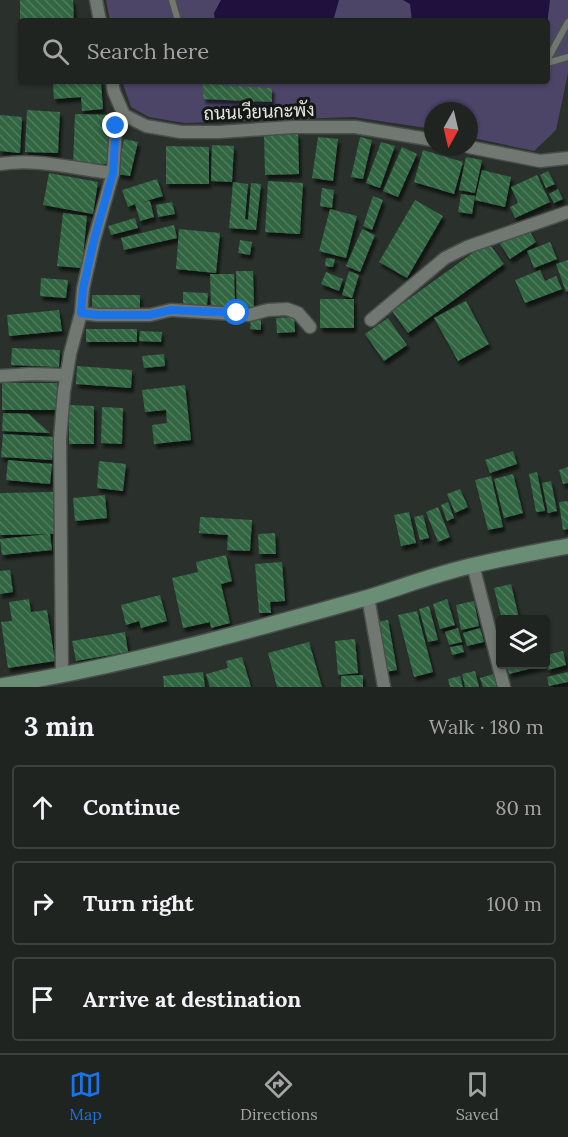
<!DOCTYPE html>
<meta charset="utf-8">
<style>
body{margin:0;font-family:Lora,Sarabun,serif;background:#282c29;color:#f1f3f6}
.controls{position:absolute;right:18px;bottom:18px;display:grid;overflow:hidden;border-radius:6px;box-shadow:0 2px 4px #0004}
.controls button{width:54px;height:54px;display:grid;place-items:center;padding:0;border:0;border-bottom:2px solid #3d413e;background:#202420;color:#f1f3f6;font:30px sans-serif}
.compass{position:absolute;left:424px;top:102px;width:54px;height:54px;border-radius:50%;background:#202420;box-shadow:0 2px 4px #0004;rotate:188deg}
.stop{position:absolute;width:18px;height:18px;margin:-14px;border:4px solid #1a73e8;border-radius:50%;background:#fff}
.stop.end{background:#1a73e8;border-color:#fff;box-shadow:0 2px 6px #0008}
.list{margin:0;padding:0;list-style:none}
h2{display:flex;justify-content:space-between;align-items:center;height:78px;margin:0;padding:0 24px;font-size:26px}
h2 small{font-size:20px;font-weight:400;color:#a2a4a5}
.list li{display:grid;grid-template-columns:39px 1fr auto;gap:18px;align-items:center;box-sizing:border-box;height:84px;margin:0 12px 12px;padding:0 12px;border:2px solid #3d413e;border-radius:6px}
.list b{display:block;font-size:22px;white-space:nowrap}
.list em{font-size:20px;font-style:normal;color:#a2a4a5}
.icon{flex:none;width:33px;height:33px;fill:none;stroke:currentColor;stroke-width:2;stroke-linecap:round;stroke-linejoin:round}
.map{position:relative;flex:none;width:568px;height:687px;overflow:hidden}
.search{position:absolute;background:#202420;box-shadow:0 2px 4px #0004;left:18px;right:18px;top:18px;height:66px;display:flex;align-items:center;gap:15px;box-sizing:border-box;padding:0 21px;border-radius:6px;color:#a2a4a5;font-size:22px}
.sheet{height:366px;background:#202420}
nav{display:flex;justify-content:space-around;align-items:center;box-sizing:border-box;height:84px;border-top:2px solid #3d413e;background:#202420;font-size:16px;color:#a2a4a5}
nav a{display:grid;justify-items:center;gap:3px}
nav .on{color:#1a73e8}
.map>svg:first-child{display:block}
.green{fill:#4d4568}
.water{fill:#1f103d}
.building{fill:url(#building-back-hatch);filter:url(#shadow)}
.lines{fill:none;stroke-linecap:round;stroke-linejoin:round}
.service-casing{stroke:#494e4b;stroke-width:9}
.minor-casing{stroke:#494e4b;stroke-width:15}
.secondary-casing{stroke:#494e4b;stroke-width:18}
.service{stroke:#717872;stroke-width:6}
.minor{stroke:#717872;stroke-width:12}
.secondary{stroke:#6a8d75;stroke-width:15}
.route{stroke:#1a73e8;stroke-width:8}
.labels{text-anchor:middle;stroke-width:6;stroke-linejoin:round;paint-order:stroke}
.street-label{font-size:18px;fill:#e5e9e6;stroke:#151715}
</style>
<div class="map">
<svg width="568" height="687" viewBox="0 0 568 687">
<defs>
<pattern id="building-back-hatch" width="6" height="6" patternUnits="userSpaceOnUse" patternTransform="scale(1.5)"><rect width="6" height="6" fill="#306642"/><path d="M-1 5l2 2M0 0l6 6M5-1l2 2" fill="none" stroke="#4e7c5d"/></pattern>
<filter id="shadow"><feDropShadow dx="2.5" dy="4.5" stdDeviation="1.5" flood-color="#0009"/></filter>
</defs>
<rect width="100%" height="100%" fill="#2a302b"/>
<path class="green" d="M106,0H568V73L556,130L534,151L469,137V111H433V129L354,117L184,123L149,117L131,107L122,81H547V21H110Z"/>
<path class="water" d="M221,0H339L333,21H215L214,13Z
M403,0H550L547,25V21H412L410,4Z"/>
<path class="building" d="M20,0H73L74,21H20Z
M78,81H101L103,109L82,111L81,97L54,99L53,83Z
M203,84L272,88V102L203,99Z
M27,110L60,112L58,153L25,152Z
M75,114L110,115L109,164L73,163Z
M0,115L22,117L20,153L0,151Z
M264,134H298L299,174L265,175Z
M318,137L338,139L333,181L312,178Z
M360,137L372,140L363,179L351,177Z
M124,139L138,142L130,176L117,174Z
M381,142L395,146L380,188L366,183Z
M212,145L234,146L232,182L211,181Z
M166,146L209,147V184H166Z
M402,147L417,154L398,197L383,191Z
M423,150L463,162L454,194L414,182Z
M466,157L482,160L475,193L459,190Z
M482,170L511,177L505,207L475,200Z
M548,171L555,184L546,188L540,175Z
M49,173L98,182L93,214L43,205Z
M537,175L550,202L515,218L510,207L518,203L511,187Z
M157,179L163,196L143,202L150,201L154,217L140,221L135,204L128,207L122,190Z
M268,181L303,183L300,234L265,232Z
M233,182L248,184L245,219L248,220L251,183L261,184L256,230L229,228Z
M322,188L334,190L332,208L320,206Z
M558,189L563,199L554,203L549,194Z
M461,194L475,196L472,214L458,212Z
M373,196L383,200L372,230L363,226Z
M415,200L443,216L407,278L379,262Z
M172,202L175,214L158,217L156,205Z
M330,209L357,216L346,258L319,251Z
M63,213L87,216L82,268L57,266Z
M135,218L138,228L111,235L108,226Z
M174,225L177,238L124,250L121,238Z
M527,227L536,242L510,259L500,244Z
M179,229L220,233L216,273L176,269Z
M362,229L375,235L360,272L346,266Z
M240,240L252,242L250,255L238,253Z
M488,242L504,264L408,333L392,311Z
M550,242L557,259L534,268L527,251Z
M326,258L335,259L333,267L325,266Z
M568,260V291L566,292L556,264Z
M540,270L545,281L556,276L562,289L525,303L515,280Z
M236,271H253L254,307L237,308Z
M349,271L359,275L352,298L342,295Z
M326,272L343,279L339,291L321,284Z
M210,274H234L235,306H211Z
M41,278L68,280L66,298L40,296Z
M183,292L208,293L207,306L183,304Z
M92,295H140V308H92Z
M320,299H354V328H320Z
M466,301L489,344L458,361L434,318Z
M59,310L62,331L9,336L7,315Z
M294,317L295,332L277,333L276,318Z
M388,318L407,345L384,361L365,334Z
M251,319L261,320V330L250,329Z
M86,329H137V342H86Z
M140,331L162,332L161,342L139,341Z
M12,348L60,350L59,367L11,365Z
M164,354L165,366L144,368L142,356Z
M77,366L132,370L131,388L76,384Z
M2,383H57V410H2Z
M185,385L191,440L154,444L152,425L167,423L166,410L145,412L142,390Z
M69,405L94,406V444H69Z
M102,407L123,408L122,444L101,443Z
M3,413L29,414L50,433L2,431Z
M3,434L54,437L52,460L1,457Z
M513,451L517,464L490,473L485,460Z
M8,460L52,464L50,484L6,480Z
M99,461L126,464L123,491L97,488Z
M568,467V483L563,484L559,470Z
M537,472L545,511L536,512L529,474Z
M513,474L523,513L504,518L494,479Z
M491,476L503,527L488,530L475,480Z
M551,481L557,511L548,513L542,483Z
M460,489L468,507L455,513L447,494Z
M53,492L54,534L0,535V493Z
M105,495L107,518L75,521L73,498Z
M568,501V529L563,530L559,502Z
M448,502L454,518L447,521L441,505Z
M438,507L450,537L438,542L426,512Z
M409,512L416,543L401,546L394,515Z
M423,515L429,538L420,540L414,517Z
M200,517L252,520L250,551L227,550L228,535L199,533Z
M275,533L276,554H259L258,534Z
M50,534L52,550L2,555L0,539Z
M226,555L232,581L221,584L230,623L211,628L210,622L183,628L172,578L198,572L196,562Z
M282,562L285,601L270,602L271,613H259L255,564Z
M10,570L13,592L0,594V571Z
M511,584L519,618L502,620L494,588Z
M160,595L167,621L141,628L139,621L126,625L121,605Z
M29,599L31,612L47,610L55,661L8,668L1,622L12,621L9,602Z
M447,599L455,625L440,629L433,604Z
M474,601L479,626L461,630L456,605Z
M429,606L438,640L428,642L419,609Z
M417,611L433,672L414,677L398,615Z
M388,620L397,670L385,672L376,622Z
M458,628L462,642L449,645L445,632Z
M480,628L484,642L467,646L463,633Z
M125,632L128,652L76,661L72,641Z
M355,639L358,673L338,675L335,641Z
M309,642L322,687H277L268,653Z
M462,645L464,652L452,655L450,647Z
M563,651L566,665L548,670L546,655Z
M242,657L251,687H210L206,674L228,668L226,661Z
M507,664H544L545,665L509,674Z
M475,671L479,687H465L462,674Z
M203,672L205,687H164L163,676Z
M568,672V682L549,686L547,677Z
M497,673L500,687H483L480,678Z
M363,675V687H341V676Z
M460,676L463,687H450L448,679Z"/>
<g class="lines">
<defs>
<path id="service" d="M172,0L178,21
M547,60L568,22
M547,63L568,57"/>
<path id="minor" d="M96,0L100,21
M112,81L114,92L124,115L146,126L181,132H219L293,127H355L433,140
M469,147L540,161L568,158
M0,164C38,158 75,169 113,173
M81,313L97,315H150L171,310L249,315L268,310L287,309L298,313L310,327
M371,320L445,258L467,247L568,212
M0,376L31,374L66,375
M473,565L504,687
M368,597L384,687
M62,675L60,439L64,391L70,354L81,313L83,289L94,240L113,173L116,126L124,115"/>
<path id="secondary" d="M0,686C124,666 245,632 366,598C402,587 438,573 475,565C505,558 537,552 568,546"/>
</defs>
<use href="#service" class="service-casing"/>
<use href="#minor" class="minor-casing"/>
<use href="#secondary" class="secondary-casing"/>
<use href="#service" class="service"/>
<use href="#minor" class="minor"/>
<use href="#secondary" class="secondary"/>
</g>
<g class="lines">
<path class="route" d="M116,126L113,173L94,240L83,289L81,313L98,315H150L171,310L237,313"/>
</g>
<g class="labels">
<g class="street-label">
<text transform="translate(259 112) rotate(-2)" y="6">ถนนเวียนกะพัง</text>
</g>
</g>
</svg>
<div class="controls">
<button><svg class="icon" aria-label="layers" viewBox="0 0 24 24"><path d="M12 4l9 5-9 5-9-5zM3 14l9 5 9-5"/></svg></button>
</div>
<svg class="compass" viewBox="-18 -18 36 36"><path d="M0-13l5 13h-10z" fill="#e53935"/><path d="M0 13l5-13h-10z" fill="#a2a4a5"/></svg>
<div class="stop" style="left:237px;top:313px"></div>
<div class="stop end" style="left:116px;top:126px"></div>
<div class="search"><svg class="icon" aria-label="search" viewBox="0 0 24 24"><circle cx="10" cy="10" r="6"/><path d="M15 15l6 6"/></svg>Search here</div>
</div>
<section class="sheet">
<h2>3 min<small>Walk · 180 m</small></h2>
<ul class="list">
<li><svg class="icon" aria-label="ahead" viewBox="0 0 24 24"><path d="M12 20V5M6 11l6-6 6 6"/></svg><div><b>Continue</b></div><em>80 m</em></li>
<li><svg class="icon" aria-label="right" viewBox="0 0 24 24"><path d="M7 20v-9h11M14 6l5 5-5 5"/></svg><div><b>Turn right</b></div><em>100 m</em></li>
<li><svg class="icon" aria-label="arrive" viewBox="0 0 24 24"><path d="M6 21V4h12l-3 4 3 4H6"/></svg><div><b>Arrive at destination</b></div></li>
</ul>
</section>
<nav>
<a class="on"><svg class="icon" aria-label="map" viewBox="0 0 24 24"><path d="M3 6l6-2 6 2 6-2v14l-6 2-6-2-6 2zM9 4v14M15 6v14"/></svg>Map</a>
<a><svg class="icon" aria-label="directions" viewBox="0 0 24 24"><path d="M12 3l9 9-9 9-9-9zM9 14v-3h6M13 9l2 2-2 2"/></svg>Directions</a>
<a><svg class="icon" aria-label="saved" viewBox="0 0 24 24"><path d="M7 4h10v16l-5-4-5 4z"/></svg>Saved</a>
</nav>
